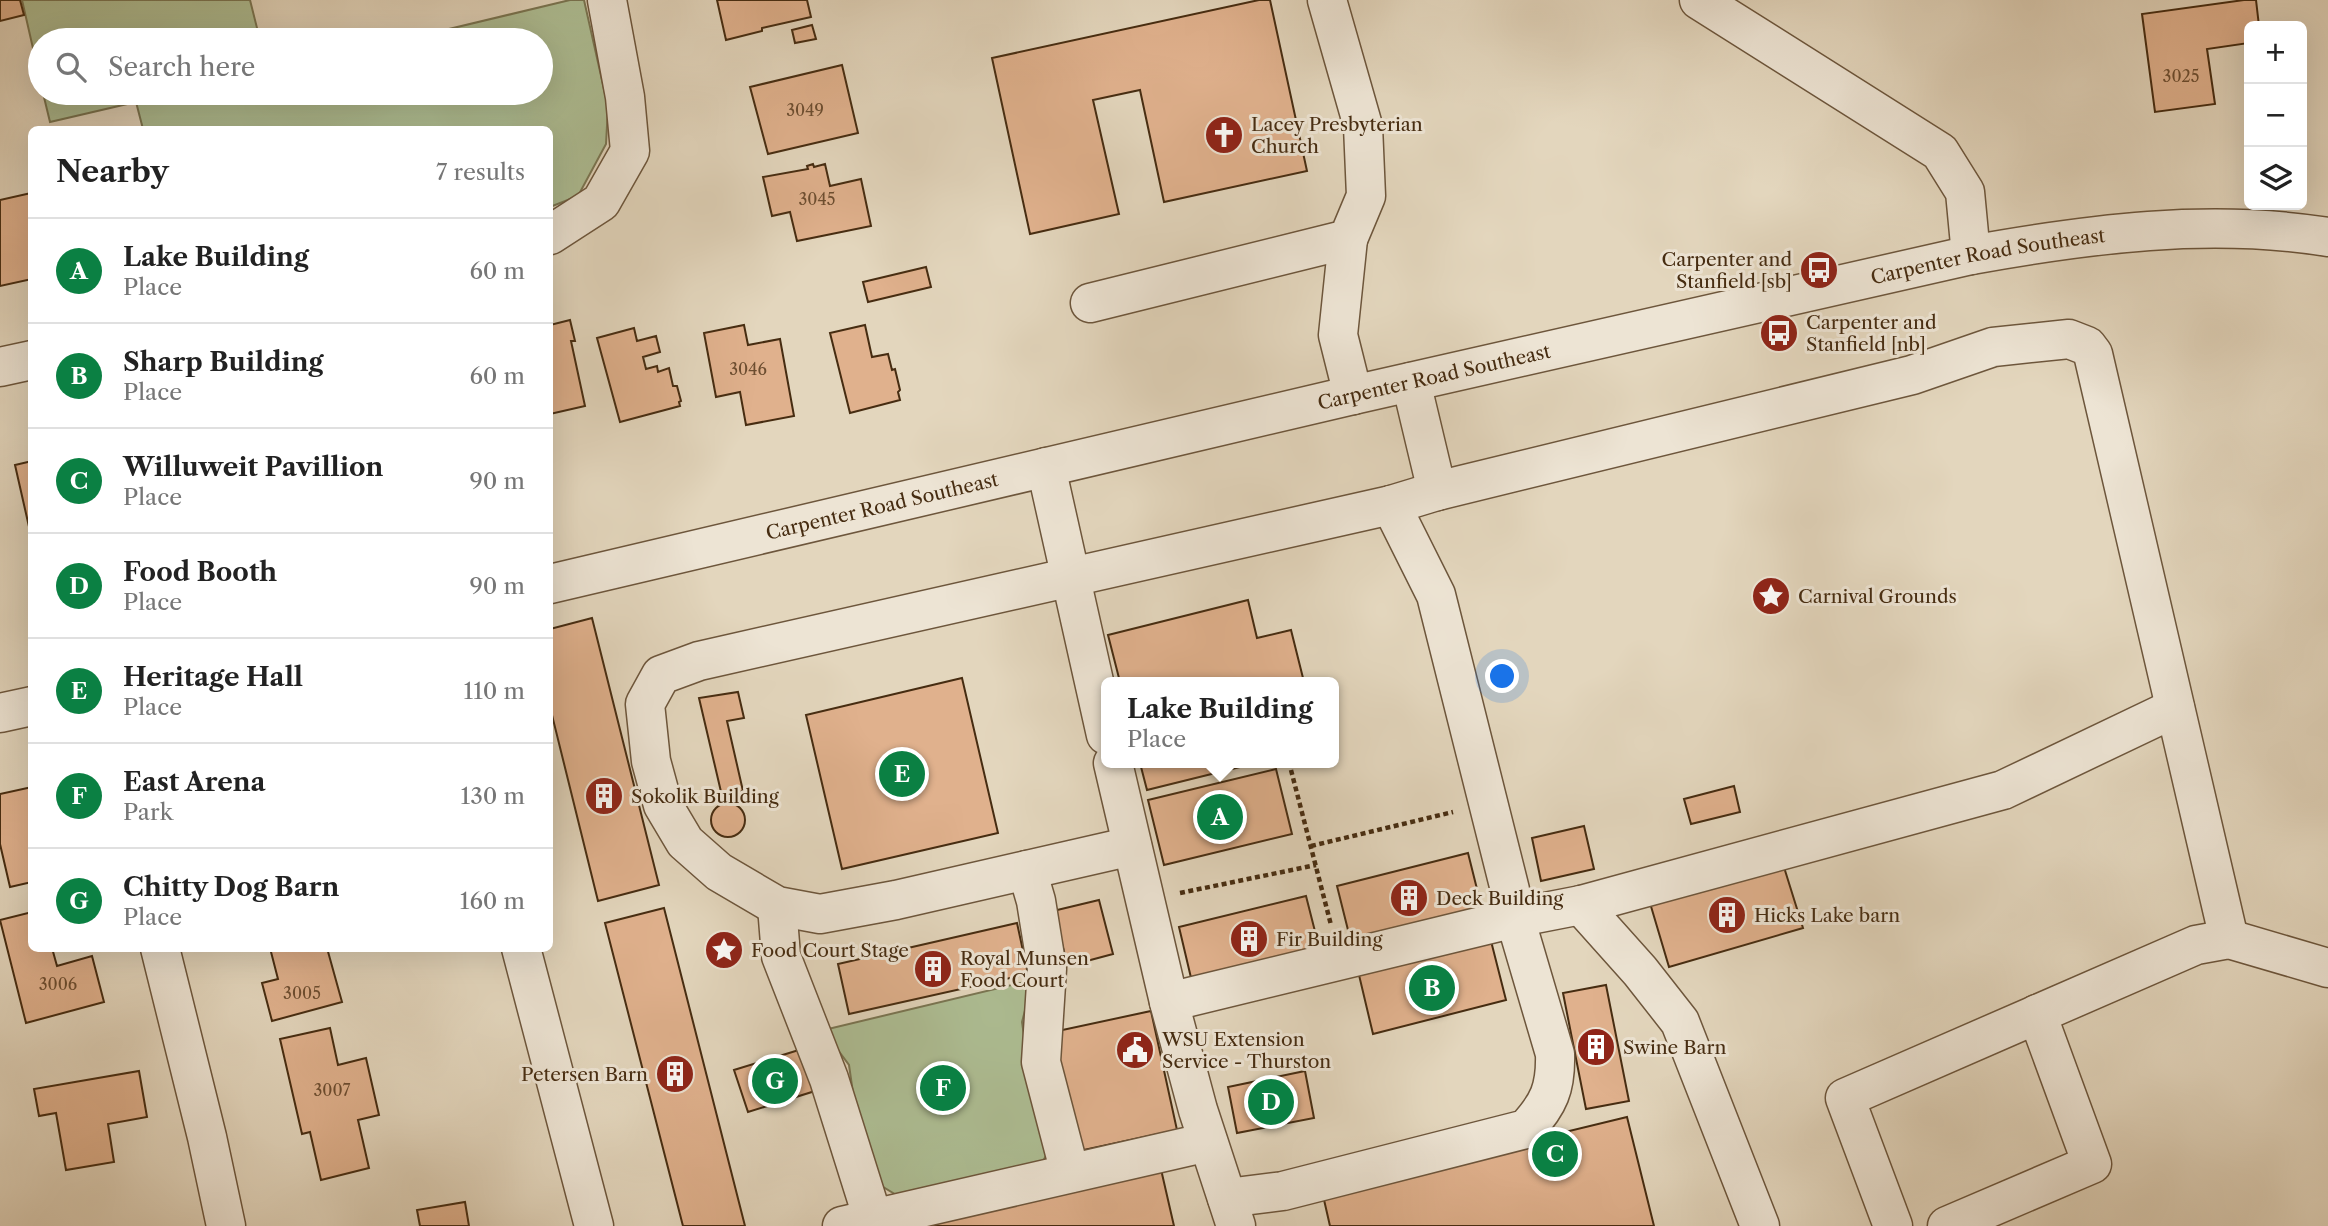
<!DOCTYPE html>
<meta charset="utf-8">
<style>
body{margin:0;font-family:"Libre Caslon Text",serif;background:#f2f2f2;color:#222}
.controls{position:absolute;right:21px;top:21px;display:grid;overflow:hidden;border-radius:10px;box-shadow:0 7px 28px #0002}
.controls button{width:63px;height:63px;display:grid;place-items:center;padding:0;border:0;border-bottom:2px solid #e0e0e0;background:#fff;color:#222;font:35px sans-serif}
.you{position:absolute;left:1503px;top:677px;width:24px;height:24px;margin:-18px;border:5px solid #fff;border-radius:50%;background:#1a73e8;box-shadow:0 0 0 10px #1a73e833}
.badge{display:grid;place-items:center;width:46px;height:46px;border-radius:50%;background:#0b8043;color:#fff;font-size:23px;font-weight:700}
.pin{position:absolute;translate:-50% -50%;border:4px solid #fff;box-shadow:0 2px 7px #0006}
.popup{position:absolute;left:1101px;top:677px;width:238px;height:91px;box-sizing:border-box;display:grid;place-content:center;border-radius:10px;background:#fff;filter:drop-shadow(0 2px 5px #0005);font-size:23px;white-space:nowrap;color:#767676}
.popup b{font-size:26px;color:#222}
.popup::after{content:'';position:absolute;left:50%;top:100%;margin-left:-14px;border:14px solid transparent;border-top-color:#fff}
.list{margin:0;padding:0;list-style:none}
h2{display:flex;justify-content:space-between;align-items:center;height:91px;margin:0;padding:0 28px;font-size:30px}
h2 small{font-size:23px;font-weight:400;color:#767676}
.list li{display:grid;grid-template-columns:46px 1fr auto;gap:21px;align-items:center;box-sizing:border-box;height:105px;padding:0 28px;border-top:2px solid #e0e0e0}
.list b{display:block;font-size:26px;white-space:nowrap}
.list p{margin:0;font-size:23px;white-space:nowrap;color:#767676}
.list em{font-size:23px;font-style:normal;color:#767676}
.icon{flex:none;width:38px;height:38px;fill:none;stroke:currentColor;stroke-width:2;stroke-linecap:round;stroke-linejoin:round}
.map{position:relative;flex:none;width:2328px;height:1226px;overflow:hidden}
.search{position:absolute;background:#fff;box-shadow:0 7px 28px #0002;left:28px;top:28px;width:525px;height:77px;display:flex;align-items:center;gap:18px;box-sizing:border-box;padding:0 24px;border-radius:38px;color:#767676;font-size:26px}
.panel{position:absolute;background:#fff;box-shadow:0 7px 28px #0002;left:28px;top:126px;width:525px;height:826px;border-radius:10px}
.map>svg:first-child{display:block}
.green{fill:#aebf95;stroke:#7a7653;stroke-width:2}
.building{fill:#e0b18d;stroke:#462c11;stroke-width:2}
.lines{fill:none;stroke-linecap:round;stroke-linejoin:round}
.minor-casing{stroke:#6d563c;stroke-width:41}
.path{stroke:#462c11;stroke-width:4.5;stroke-dasharray:5 3.5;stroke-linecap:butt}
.minor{stroke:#ede4d4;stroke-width:38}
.labels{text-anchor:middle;stroke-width:6;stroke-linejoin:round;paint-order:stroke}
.number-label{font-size:16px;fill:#6c4d30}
.poi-label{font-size:19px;fill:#462c11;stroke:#ede4d4;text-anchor:start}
.street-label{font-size:19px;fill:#462c11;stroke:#ede4d4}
</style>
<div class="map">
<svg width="2328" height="1226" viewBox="0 0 2328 1226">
<rect width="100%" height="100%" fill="#e3d6bd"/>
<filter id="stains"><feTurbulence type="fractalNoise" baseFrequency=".00286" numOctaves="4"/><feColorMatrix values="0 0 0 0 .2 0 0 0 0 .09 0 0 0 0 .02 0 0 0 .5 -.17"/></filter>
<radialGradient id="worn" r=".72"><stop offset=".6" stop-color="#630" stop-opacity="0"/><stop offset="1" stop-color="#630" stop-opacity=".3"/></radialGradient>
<path class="green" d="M22,0H250L260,40H40V79Z
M570,0H584L608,107L606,144L578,196L550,207V130L143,129L136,102L50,122L43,93H541V40H403Z
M1033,980L1022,1022L1029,1070L1048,1152L1042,1163L903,1199L880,1185L855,1107L849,1065L829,1038L828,1029Z"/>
<path class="building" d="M0,0H20L24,15L0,21Z
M717,0H807L811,17L762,28V31L726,40Z
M1259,0H1270L1307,171L1164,202L1140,90L1093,100L1119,214L1030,234L992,58Z
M2244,0H2256L2259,26H2249V43L2207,49L2215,104L2155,112L2142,14Z
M812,25L816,39L795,43L792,30Z
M842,65L858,133L768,154L750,87Z
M813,164L814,167L825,164L830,186L861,179L871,226L797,241L790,212L772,216L763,177L808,169L807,166Z
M31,193L32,279L0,286V200Z
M926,267L931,287L868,302L863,282Z
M570,320L575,341H571L585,406L550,414V325Z
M744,325L748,345L780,339L794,416L746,425L740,392L716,397L704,333Z
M865,325L872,357L888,354L892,370L895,369L900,390L898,392L900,400L850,413L830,333Z
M634,328L637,341L656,336L660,352L643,357L646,369L657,366L658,372L669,368L673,386H677L681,401L679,402L680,406L620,422L597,338Z
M32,461V540L15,465Z
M1248,600L1257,638L1291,630L1304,682H1120L1108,635Z
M592,618L659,885L598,901L550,707V629Z
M962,678L998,833L842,869L806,715Z
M738,692L744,718L727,721L743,791L722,796L699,698Z
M1140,763H1256L1147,790Z
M1276,769L1292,834L1164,865L1148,800Z
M1734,786L1740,812L1691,824L1684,799Z
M32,787V882L10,887L0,844V794Z
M711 820a17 17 0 1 1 34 0a17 17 0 1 1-34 0Z
M1584,826L1594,869L1541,881L1532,838Z
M1468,853L1482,909L1351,942L1337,886Z
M1783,864L1803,928L1669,967L1650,903Z
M1306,896L1320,951L1192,982L1179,927Z
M1099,900L1113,954L1068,966L1053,911Z
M664,908L745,1226H683L605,923Z
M32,912V948H52L57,966L92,956L104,1002L26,1023L0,920Z
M1017,923L1028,974L849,1014L838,964Z
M1491,941L1506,1000L1373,1034L1359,975Z
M270,948H327L342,1002L272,1021L262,983L278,979Z
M1606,985L1629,1101L1586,1109L1563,993Z
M1151,1011L1177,1130L1079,1151L1053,1032Z
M330,1028L338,1065L366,1058L379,1115L358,1120L369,1168L321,1180L310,1132L302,1134L280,1039Z
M802,1049L815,1091L748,1112L734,1070Z
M139,1071L147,1117L108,1124L114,1162L66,1170L56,1113L39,1116L34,1089Z
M1305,1071L1314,1118L1237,1133L1228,1087Z
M1627,1117L1654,1226H1330L1322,1191Z
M1160,1165L1174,1226H897Z
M465,1202L469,1226H420L417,1210Z"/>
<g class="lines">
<defs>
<g id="minor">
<path d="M1699,0L1940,152L1965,192L1971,255"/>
<path d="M550,235L601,202L630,151L625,97L607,0"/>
<path d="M1348,239L1338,335L1353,395"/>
<path d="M1090,303L1348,239L1366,196L1363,126L1327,0"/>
<path d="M0,367L32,360"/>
<path d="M1411,382L1437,491"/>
<path d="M1046,467L1106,735"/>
<path id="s1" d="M550,584L1353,395L1971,255C2088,234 2209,218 2328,237"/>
<path d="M0,713L32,706"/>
<path d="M1113,763L1169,1002L1198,1110L1236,1226"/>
<path d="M1132,846L896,900L820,914L777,906L719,872L685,842L663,805L651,761L645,704L661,675L699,661L1391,505L1437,491L1912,375L1993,347L2069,339L2087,346L2093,354L2229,939"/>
<path d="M1027,870L1036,901L1047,969L1041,1062L1070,1173"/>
<path d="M1581,905L1640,971L1680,1022L1760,1226"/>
<path d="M777,906L781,956L829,1079L873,1219"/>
<path d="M160,948L207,1137L226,1226"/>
<path d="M521,948L594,1226"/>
<path d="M1169,1002L1515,918L1581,905L2003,790L2175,708"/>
<path d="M1227,1198L1283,1191L1526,1129C1549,1104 1556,1088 1555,1054L1515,918L1510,890L1436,595L1391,505"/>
<path d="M842,1226L1208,1142"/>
<path d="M1893,1226L1845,1098L2196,945L2229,939L2328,968"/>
<path d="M1947,1226L2092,1164L2037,1014"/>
</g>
</defs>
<use href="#minor" class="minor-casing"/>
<path class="path" d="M1291,770L1331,925
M1311,846L1453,812
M1180,893L1316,865"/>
<use href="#minor" class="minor"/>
</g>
<defs>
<symbol id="church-disc" viewBox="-11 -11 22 22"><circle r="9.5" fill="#8f2418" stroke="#ede4d4"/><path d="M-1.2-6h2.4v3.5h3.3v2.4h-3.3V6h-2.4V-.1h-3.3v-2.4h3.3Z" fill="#fff"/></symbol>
<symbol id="bus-disc" viewBox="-11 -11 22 22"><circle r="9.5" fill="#8f2418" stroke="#ede4d4"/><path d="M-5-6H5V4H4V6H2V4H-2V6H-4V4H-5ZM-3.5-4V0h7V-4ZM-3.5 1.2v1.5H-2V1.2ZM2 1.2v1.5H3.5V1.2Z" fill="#fff"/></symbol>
<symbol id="sight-disc" viewBox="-11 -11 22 22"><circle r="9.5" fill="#8f2418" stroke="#ede4d4"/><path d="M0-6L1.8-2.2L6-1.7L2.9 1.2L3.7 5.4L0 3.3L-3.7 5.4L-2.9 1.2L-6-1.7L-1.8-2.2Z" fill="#fff"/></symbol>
<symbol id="building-disc" viewBox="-11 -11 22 22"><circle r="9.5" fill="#8f2418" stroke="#ede4d4"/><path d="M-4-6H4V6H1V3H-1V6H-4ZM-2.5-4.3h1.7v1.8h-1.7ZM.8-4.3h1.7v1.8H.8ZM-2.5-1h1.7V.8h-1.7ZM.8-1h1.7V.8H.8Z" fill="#fff"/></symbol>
<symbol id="civic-disc" viewBox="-11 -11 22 22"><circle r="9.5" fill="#8f2418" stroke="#ede4d4"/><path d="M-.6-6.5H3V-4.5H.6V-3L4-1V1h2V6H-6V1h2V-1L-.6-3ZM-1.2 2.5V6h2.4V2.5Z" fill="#fff"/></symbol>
</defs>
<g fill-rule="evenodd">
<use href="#church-disc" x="1202" y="113" width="44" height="44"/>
<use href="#bus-disc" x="1797" y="248" width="44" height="44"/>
<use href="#bus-disc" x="1757" y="311" width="44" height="44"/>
<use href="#sight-disc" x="1749" y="574" width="44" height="44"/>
<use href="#building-disc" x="582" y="774" width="44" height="44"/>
<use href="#building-disc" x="1387" y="876" width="44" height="44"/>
<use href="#building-disc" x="1705" y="893" width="44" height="44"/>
<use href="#building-disc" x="1227" y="917" width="44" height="44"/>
<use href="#sight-disc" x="702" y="928" width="44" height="44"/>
<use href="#building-disc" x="911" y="947" width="44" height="44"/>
<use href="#building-disc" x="1574" y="1025" width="44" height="44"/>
<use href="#civic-disc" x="1113" y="1028" width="44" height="44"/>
<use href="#building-disc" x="653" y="1052" width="44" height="44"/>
</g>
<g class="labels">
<g class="number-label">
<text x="2181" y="82">3025</text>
<text x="805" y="116">3049</text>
<text x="817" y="205">3045</text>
<text x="748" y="375">3046</text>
<text x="58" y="990">3006</text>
<text x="302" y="999">3005</text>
<text x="332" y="1096">3007</text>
</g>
<g class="poi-label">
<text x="1251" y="131">Lacey Presbyterian<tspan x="1251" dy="22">Church</tspan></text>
<text x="1792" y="266" text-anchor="end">Carpenter and<tspan x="1792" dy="22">Stanfield [sb]</tspan></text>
<text x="1806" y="329">Carpenter and<tspan x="1806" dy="22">Stanfield [nb]</tspan></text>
<text x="1798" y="603">Carnival Grounds</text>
<text x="631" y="803">Sokolik Building</text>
<text x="1436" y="905">Deck Building</text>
<text x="1754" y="922">Hicks Lake barn</text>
<text x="1276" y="946">Fir Building</text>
<text x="751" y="957">Food Court Stage</text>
<text x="960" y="965">Royal Munsen<tspan x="960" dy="22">Food Court</tspan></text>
<text x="1162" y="1046">WSU Extension<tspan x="1162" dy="22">Service - Thurston</tspan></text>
<text x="1623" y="1054">Swine Barn</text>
<text x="648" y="1081" text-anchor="end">Petersen Barn</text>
</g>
<g class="street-label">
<text dy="7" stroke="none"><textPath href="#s1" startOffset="1475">Carpenter Road Southeast</textPath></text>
<text dy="7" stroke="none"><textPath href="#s1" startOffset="908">Carpenter Road Southeast</textPath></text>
<text dy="7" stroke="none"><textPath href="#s1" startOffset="341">Carpenter Road Southeast</textPath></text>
</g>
</g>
<rect width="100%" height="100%" filter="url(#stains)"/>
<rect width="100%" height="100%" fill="url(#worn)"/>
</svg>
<div class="controls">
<button>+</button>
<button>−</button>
<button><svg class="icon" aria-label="layers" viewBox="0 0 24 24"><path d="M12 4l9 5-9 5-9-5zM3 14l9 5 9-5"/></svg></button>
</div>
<div class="you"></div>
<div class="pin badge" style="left:1220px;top:817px">A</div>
<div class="popup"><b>Lake Building</b>Place</div>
<div class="pin badge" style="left:1432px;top:988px">B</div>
<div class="pin badge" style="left:1555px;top:1154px">C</div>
<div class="pin badge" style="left:1271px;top:1102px">D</div>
<div class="pin badge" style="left:902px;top:774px">E</div>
<div class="pin badge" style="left:943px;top:1088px">F</div>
<div class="pin badge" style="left:775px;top:1081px">G</div>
<div class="search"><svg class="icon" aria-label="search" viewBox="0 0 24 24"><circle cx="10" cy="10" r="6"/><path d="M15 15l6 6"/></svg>Search here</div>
<section class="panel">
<h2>Nearby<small>7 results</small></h2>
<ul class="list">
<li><span class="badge">A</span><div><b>Lake Building</b><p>Place</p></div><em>60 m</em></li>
<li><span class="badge">B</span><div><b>Sharp Building</b><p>Place</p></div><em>60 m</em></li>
<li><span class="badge">C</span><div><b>Willuweit Pavillion</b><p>Place</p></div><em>90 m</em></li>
<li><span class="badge">D</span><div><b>Food Booth</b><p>Place</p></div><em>90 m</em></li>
<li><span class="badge">E</span><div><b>Heritage Hall</b><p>Place</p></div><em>110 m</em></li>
<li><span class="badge">F</span><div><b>East Arena</b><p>Park</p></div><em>130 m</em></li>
<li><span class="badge">G</span><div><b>Chitty Dog Barn</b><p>Place</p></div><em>160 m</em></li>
</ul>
</section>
</div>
